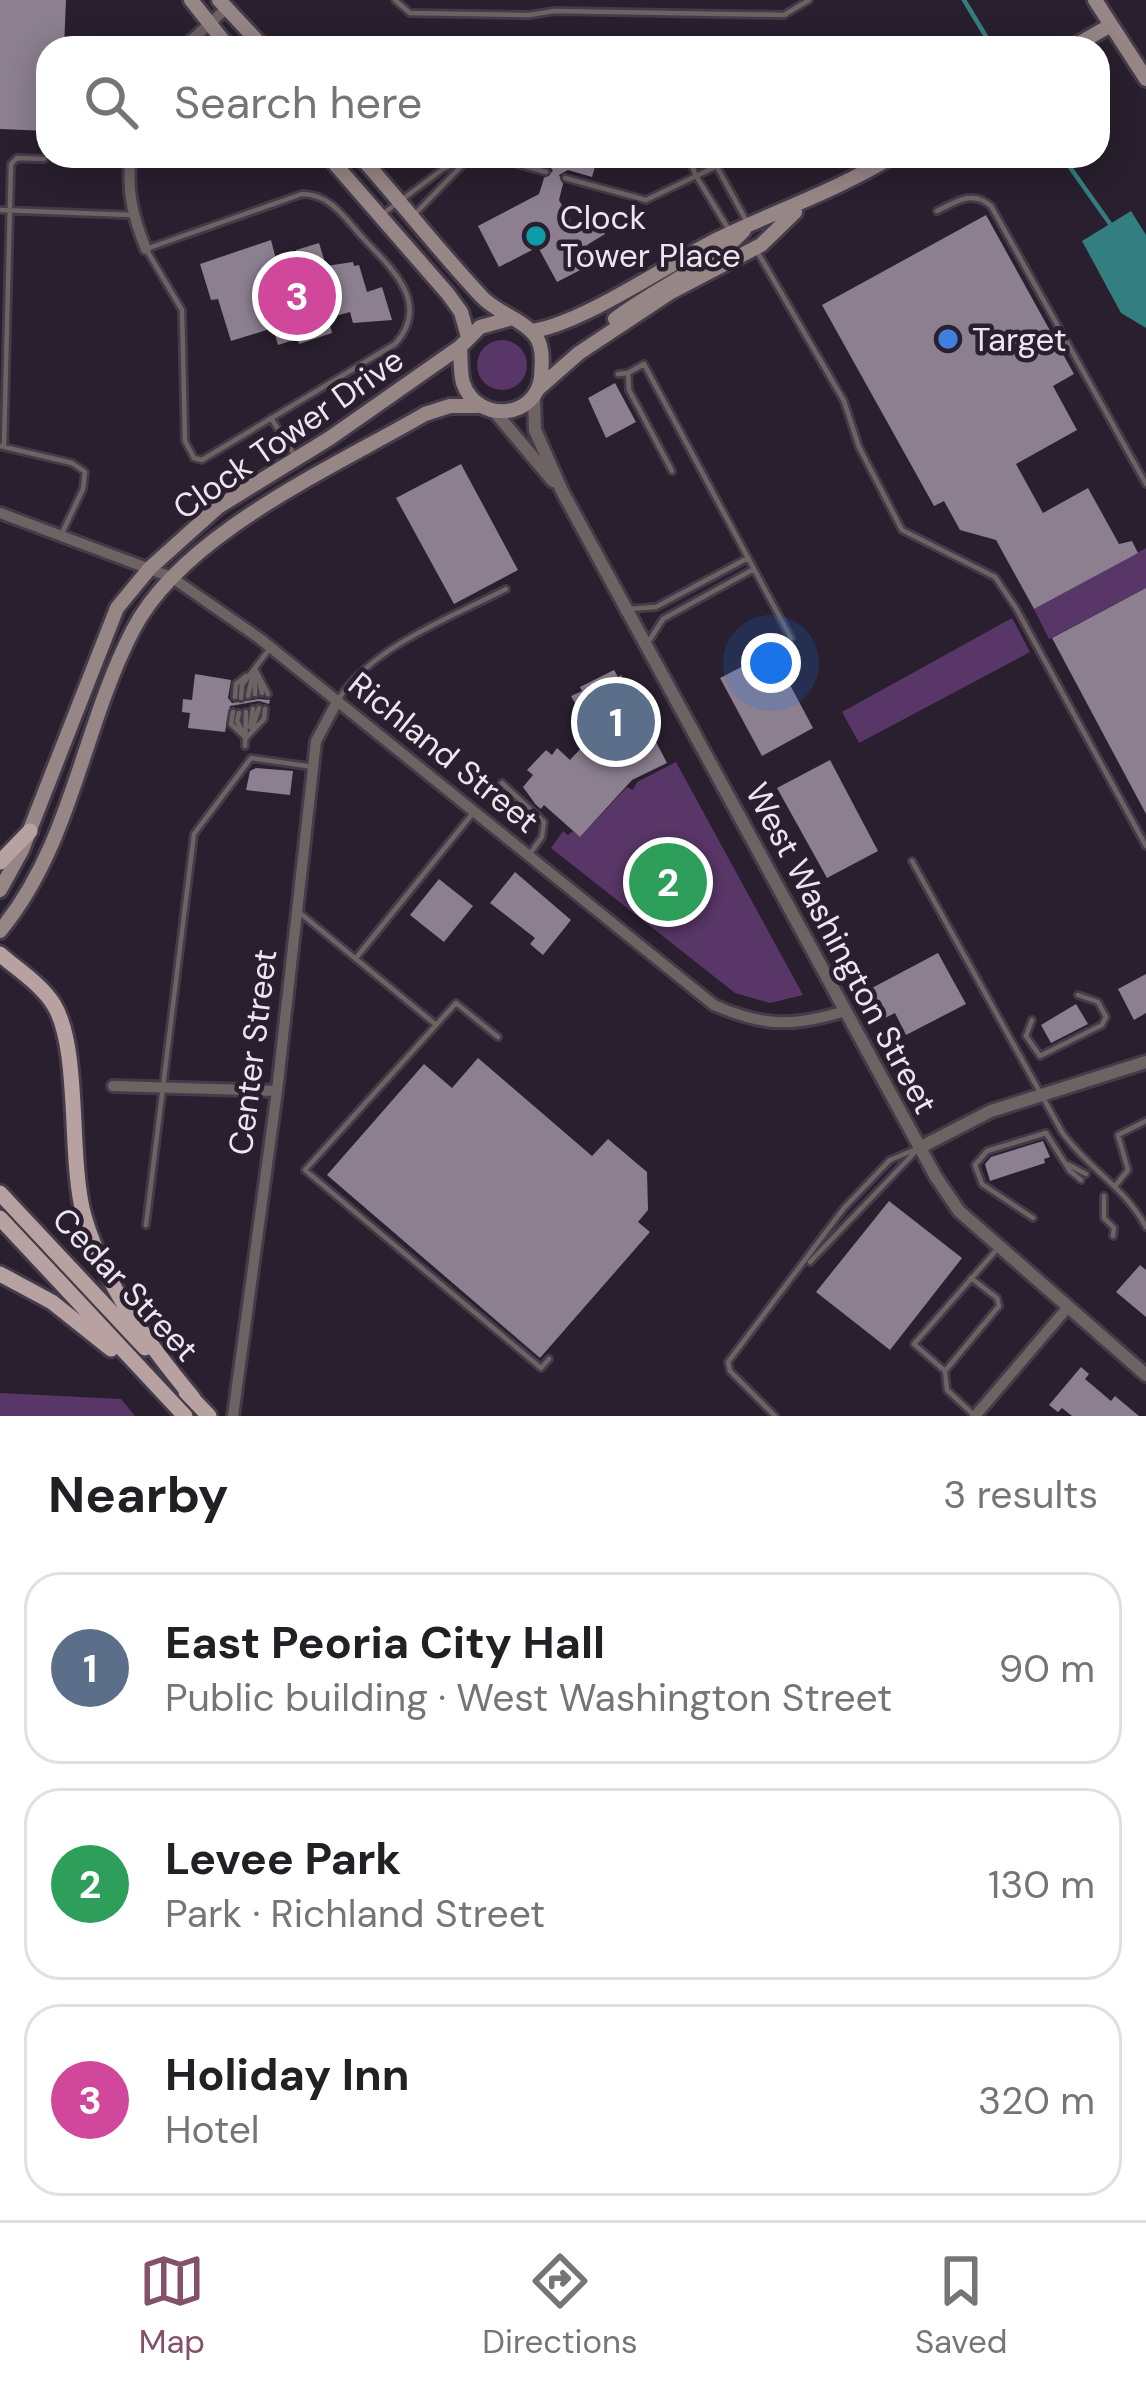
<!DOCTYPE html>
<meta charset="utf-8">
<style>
body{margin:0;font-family:"DM Sans",sans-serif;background:#f2f2f2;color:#202124}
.you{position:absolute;left:771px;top:663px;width:42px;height:42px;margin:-30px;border:9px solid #fff;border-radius:50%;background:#1a73e8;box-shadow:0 0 0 18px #1a73e833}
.badge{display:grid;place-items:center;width:78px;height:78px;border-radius:50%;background:#835269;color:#fff;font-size:39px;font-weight:700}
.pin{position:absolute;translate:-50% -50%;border:6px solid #fff;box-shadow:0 3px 12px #0006}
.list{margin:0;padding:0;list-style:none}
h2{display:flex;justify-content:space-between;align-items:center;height:156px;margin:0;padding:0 48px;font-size:51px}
h2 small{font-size:39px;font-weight:400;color:#757577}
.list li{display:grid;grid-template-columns:78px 1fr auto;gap:36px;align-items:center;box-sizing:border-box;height:192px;margin:0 24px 24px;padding:0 24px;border:3px solid #e0e0e0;border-radius:36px}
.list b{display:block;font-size:45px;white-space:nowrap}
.list p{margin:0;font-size:39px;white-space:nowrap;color:#757577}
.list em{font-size:39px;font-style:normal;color:#757577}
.icon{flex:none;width:66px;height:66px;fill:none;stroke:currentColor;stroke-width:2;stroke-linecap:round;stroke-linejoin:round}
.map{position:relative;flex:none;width:1146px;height:1416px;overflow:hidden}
.search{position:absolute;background:#fff;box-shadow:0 6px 30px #0003;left:36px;right:36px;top:36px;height:132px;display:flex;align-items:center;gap:30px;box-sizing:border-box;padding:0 42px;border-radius:36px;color:#757577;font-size:45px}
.sheet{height:804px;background:#fff}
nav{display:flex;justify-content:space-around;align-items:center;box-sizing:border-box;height:168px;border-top:3px solid #e0e0e0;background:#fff;font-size:33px;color:#757577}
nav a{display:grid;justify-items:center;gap:6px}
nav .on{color:#835269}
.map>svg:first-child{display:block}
.green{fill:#583667}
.water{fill:#337e80}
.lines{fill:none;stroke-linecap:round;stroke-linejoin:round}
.stream{stroke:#337e80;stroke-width:4.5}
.building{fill:#8b7f90}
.service-casing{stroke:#443b49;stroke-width:10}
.minor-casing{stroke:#443b49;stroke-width:16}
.tertiary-casing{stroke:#443b49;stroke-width:18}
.secondary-casing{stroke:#443b49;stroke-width:20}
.primary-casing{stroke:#443b49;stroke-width:21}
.service{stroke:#6d6362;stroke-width:4.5}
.minor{stroke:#6d6362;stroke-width:10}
.tertiary{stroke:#6d6362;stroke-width:12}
.secondary{stroke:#978686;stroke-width:14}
.primary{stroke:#b7a2a1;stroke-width:15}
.culture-dot{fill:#0f9aa8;stroke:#291f2e;stroke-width:4.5}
.shop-dot{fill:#3f7fe0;stroke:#291f2e;stroke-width:4.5}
.labels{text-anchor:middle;stroke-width:9;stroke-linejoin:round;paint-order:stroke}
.poi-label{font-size:33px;fill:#ede6f0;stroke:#291f2e;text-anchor:start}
.street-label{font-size:33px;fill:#ede6f0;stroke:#291f2e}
</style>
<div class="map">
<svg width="1146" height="1416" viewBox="0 0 1146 1416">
<rect width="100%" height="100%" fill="#291f2e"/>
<path class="green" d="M477 365a25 25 0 1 1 50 0a25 25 0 1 1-50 0Z
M1146,548V588L1049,639L1034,609Z
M1012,618L1030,652L859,743L842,712Z
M676,762L803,995L770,1003L735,993L551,848L563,831L568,835L573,831L580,837L627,787L633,790L637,782Z
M0,1393L121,1399L135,1416H0Z"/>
<path class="water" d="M1131,211L1146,235V328L1121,313L1082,241Z"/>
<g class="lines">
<path class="stream" d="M964,0L993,48
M1062,156L1113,228"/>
</g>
<path class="building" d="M0,0H66L64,48H48V131L0,129Z
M531,156H598L592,177L568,170L559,175L563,184L559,200L575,230L596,219L605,234L587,245L596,262L557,282L538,247L499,267L478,226L539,194L544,178L553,171L548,164L530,159Z
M986,215L1074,374L1053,386L1077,430L1016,464L1043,513L1088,488L1119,544L1132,541L1138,553L1034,609L996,540L960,530L944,501L934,506L822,305Z
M271,240L278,267L300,261L296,250L319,243L326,266L353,262L354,266L359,265L367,292L382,287L392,320L353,323L350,312L328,318L332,333L299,344L297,339L278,345L273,328L231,341L218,299L211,300L200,264Z
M615,383L636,422L606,438L588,398Z
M461,464L518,570L454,604L396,498Z
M1146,588V814L1052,638Z
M772,651L813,728L762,756L720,678Z
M614,670L618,677L621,675L667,763L632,780L580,837L544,805L541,809L536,805L523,787L533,775L527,770L546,750L552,755L557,748L570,760L593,735L571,696L582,691L580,687Z
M195,674L231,680L228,698L232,703L259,699L270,700L269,704L259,701L230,706L225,732L188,728L190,713L182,712L183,699L192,700Z
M830,760L878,851L827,878L777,788Z
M256,768L293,771L290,795L246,790L250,771Z
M515,872L571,920L543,955L530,944L535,938L490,903Z
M439,879L473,906L444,942L410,915Z
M938,953L966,1004L906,1035L895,1013L885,1018L870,989Z
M1146,974V1013L1134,1020L1118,989Z
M1076,1004L1088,1024L1051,1043L1041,1025Z
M478,1058L592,1156L608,1139L647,1172L648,1210L638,1222L650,1232L540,1358L327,1175L424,1064L452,1088Z
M1043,1141L1050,1157L1044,1159L1045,1163L990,1181L985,1164L991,1157Z
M889,1201L962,1258L890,1350L816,1292Z
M1140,1265L1146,1270V1317L1116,1292Z
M1081,1367L1089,1374L1085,1379L1111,1401L1115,1396L1139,1416H1072L1062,1408L1058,1412L1049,1405Z"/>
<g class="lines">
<defs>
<path id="service" d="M395,0L410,13L529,15L555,11L784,15L809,0
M651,47V48
M506,48L511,45
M488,156L546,172
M689,156L695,174L729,230
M711,156L746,220
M565,178L646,200L717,166
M302,194C330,194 344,217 362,237C391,268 432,303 395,344L202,460L194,458L185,441L182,310L146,249Z
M0,210L132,215
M937,211C957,201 973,190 991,206L1146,484
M384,213L443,169L467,156
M413,216L471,156
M758,253L844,401L859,447L902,530L995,577L1016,608L1146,846
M628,373L629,390L672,471
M618,374L628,373L644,364L791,638
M271,418L294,454
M0,446L72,463L85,472L83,489L62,533
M4,446L11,164L17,158L44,159
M629,609L656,607L748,558
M649,641L663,619L754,569
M255,669L268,694
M255,674V694
M259,680L262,693
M248,696L253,674
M235,697L236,684L246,676
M241,698L242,685L271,647
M338,700C371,647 452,617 506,589
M233,712L231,724L246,738
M239,713L237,721L243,733
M250,727L253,709
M252,728L259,708
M246,738L264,719L265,709
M245,746L246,712
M502,783L544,822L542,837L529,855
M912,861L1062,1132C1088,1169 1124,1186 1146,1227
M300,913L435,1024
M356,958L473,813
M1032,1020L1026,1036L1040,1056L1102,1025L1106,1017L1098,1002L1078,995
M498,1037L456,1003L305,1170L541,1368L549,1359
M1067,1164L1086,1174
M1116,1185L1128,1170L1118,1135L1146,1121
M1104,1196V1218L1114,1228L1113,1236
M1033,1218L982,1184L975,1165L987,1151L1046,1133L1070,1171L1081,1180
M146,1225L194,834L251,758L314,767
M810,1262L918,1149
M945,1371L999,1306L997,1298L971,1278
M974,1415L947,1390L945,1371L914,1344L999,1247
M775,1416L730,1371L728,1362L844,1208L890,1160L914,1150"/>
<path id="minor" d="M183,48L228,7
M131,156C126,190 133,217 146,249
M0,513L171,577L259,638L714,1005C764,1027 793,1027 845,1011
M113,1086L277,1091
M233,1416L277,1091L316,741L338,700
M975,1416L1068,1307"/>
<path id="tertiary" d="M534,399L535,430L562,491L936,1177L959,1211L1146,1375
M495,412L553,481
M919,1148L991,1111L1146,1062"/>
<path id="secondary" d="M191,0L229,48
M219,0L264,48
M1095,0L1146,79
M1071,48L1111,25
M328,156L448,294L461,312L468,337
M360,156C401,202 439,251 481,296C495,312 520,318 533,333C544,344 542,362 541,377C536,419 477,424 463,383C460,373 461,358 460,347L480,327L509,319
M615,319C655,288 714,264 744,230
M533,331C585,322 665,266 716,240C775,211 836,191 893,156
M539,388L579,353L671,292L761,245L795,212
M0,890L22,850L117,608L150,568L218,507L330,438L460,347
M0,931C72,844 82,728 133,630C182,534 334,467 425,414L450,406H478"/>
<path id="primary" d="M0,862L30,831
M0,954C18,970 41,984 54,1005C81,1050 68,1158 84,1216C103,1283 149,1345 193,1398
M0,1193L145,1348
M0,1218L185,1416
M0,1274L52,1302L111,1349
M186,1392L209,1416"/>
</defs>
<use href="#service" class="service-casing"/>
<use href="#minor" class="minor-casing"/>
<use href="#tertiary" class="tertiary-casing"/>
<use href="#secondary" class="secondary-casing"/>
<use href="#primary" class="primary-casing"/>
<use href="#service" class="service"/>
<use href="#minor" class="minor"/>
<use href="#tertiary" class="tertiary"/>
<use href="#secondary" class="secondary"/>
<use href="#primary" class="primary"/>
</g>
<circle class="culture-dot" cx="536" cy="236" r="12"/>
<circle class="shop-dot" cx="948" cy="339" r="12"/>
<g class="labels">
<g class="poi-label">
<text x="560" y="229">Clock<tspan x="560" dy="38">Tower Place</tspan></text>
<text x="972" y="351">Target</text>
</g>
<g class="street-label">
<text transform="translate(288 433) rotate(-35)" y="12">Clock Tower Drive</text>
<text transform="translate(444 752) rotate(39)" y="12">Richland Street</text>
<text transform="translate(842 948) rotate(62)" y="12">West Washington Street</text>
<text transform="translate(252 1052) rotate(-83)" y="12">Center Street</text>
<text transform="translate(126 1284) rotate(47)" y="12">Cedar Street</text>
</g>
</g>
</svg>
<div class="you"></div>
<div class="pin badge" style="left:616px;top:722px;background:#5c6f8a">1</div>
<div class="pin badge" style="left:668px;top:882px;background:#2e9e5b">2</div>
<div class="pin badge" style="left:297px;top:296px;background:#d1479c">3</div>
<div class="search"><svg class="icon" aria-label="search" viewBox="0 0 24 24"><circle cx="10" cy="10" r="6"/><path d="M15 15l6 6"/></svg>Search here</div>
</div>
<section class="sheet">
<h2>Nearby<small>3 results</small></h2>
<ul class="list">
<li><span class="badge" style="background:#5c6f8a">1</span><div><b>East Peoria City Hall</b><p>Public building · West Washington Street</p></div><em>90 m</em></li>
<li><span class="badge" style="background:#2e9e5b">2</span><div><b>Levee Park</b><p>Park · Richland Street</p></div><em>130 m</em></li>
<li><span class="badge" style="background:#d1479c">3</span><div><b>Holiday Inn</b><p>Hotel</p></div><em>320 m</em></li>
</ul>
</section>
<nav>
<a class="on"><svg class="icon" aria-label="map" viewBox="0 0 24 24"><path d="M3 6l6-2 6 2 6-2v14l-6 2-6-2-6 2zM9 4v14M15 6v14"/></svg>Map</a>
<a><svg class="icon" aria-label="directions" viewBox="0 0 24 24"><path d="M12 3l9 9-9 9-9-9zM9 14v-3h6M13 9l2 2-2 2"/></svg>Directions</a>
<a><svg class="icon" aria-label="saved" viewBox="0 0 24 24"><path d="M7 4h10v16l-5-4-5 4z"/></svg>Saved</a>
</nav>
